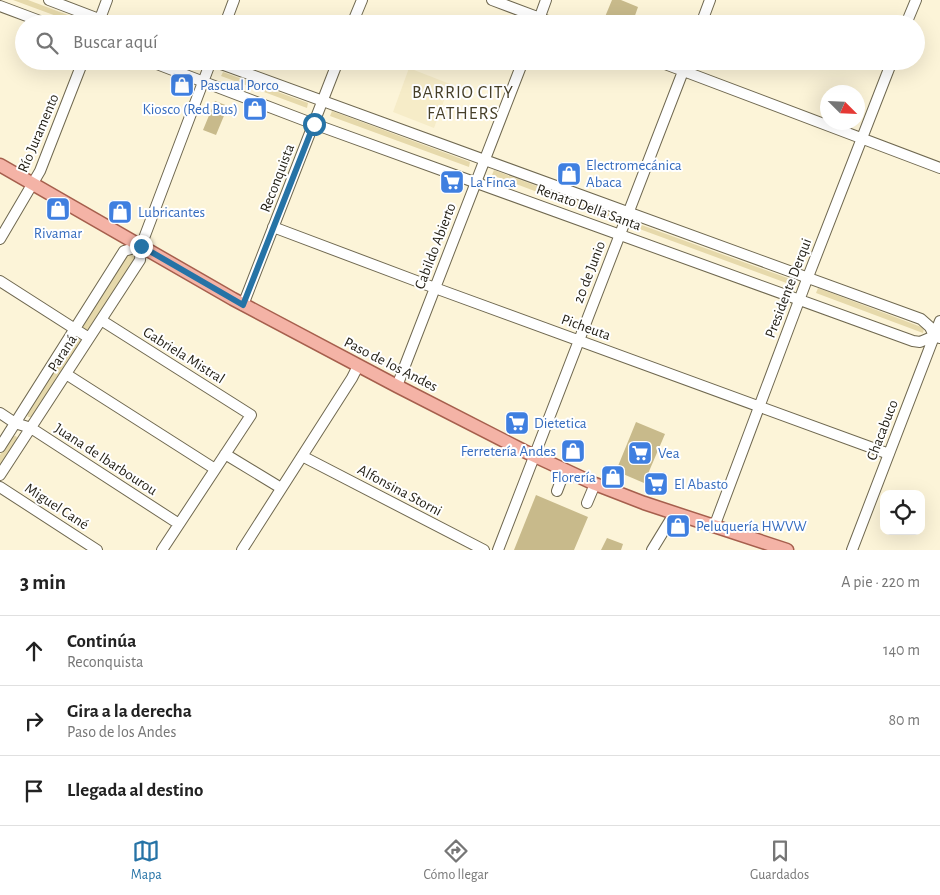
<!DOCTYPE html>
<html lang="es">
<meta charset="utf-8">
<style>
body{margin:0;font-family:"Alegreya Sans",sans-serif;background:#f2f2f2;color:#222}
.controls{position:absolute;right:15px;bottom:15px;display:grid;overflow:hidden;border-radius:10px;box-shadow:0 5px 20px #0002}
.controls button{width:45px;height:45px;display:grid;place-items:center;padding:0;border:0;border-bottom:1px solid #e0e0e0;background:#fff;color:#222;font:25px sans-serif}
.compass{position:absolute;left:820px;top:85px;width:45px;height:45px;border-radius:50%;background:#fff;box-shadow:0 5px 20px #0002;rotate:114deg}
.stop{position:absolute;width:15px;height:15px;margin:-11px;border:4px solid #2673a6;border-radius:50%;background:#fff}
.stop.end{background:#2673a6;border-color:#fff;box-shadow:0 1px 5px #0008}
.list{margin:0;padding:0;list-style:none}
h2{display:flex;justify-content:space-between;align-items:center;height:65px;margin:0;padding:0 20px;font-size:21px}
h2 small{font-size:16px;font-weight:400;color:#767676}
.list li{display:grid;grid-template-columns:32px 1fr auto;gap:15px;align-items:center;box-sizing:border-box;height:70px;padding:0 20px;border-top:1px solid #e0e0e0}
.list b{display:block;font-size:19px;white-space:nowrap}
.list p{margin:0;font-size:16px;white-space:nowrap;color:#767676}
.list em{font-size:16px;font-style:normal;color:#767676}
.icon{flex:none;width:28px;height:28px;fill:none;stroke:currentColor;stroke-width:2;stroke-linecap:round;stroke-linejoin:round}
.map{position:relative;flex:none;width:940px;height:550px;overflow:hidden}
.search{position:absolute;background:#fff;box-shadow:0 5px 20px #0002;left:15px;right:15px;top:15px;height:55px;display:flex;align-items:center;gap:12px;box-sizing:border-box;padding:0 18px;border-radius:28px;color:#767676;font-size:19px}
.sheet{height:275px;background:#fff}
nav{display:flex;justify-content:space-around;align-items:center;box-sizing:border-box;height:70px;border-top:1px solid #e0e0e0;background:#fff;font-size:14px;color:#767676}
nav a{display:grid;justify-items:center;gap:2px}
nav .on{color:#2673a6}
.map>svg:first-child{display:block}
.built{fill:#f6ecc8}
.grass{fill:#e6d9ab}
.building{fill:#c8ba8b}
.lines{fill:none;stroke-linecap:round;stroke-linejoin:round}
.minor-casing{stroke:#6f6850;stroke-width:12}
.major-casing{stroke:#a65f4d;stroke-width:15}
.minor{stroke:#fff;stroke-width:10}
.major{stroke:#f4b3a6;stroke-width:12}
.route{stroke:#2673a6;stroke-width:6}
.labels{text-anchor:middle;stroke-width:4;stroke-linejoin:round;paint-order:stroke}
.shop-label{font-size:15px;fill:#366cbe;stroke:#fff;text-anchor:start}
.street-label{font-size:15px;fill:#221f15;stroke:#fff}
.quarter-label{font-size:18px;letter-spacing:1px;fill:#463f28;stroke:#fff}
</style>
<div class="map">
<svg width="940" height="550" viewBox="0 0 940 550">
<rect width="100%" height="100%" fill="#fcf4d8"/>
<path class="built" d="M409,68L450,84L434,128L393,112Z"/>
<path class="grass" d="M13,0H28L84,21L83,24H78Z
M223,72L308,103L307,108L221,76Z
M332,111L470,162L469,167L330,116Z
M494,170L614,215L612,220L492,175Z
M636,223L793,280L792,285L634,227Z
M130,254L134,256V260L90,329L85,330L83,328V325L127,255Z
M818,288L924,328L923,333L816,293Z
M77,336L80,337L81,342L32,417H28L27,413Z
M12,436H16L18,440L0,467V455Z"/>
<path class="building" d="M612,0H621L638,7L632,24H602Z
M215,101L228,106L216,135L203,130Z
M636,422L665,434L644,483L616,471Z
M536,495L588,517L574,550H514Z
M607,538L623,544L621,550H601Z"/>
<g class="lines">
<defs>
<path id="minor" d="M49,0L112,24
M492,0L556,24
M0,6L48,24
M538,22L546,0
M98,24L107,0
M225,24L234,0
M352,24L362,0
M701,24L710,0
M906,24L916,0
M149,61L314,124L913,341L920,342L934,336
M213,61L921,319L930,327L934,336L940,338
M657,61L940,168
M273,227L435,288L889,454
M0,239L40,171L83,61
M0,281L89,338
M243,305L338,61
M101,320L251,415L162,550
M66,374L215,469
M397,386L523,61
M0,413L15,423L31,428L179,524
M0,447L124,251L141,246
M225,454L281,488
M302,456L484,550
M0,475L140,260L141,246L211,61
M0,487L97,550
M557,491L565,470
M587,503L595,484
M714,527L806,282L892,61
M242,550L352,378L358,366
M498,550L687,61
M652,550L674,514
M852,550L940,321"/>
<path id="major" d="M0,165L233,299L397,386L524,451L595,484L644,503L787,550"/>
</defs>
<use href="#minor" class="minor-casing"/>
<use href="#major" class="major-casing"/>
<use href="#minor" class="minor"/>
<use href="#major" class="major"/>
</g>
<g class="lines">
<path class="route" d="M141,246L243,305L314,124"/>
</g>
<defs>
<symbol id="shop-square" viewBox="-11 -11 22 22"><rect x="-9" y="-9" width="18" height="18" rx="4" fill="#3f7fe0" stroke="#fff"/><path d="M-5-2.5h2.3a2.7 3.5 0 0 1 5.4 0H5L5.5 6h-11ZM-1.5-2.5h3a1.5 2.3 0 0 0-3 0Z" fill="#fff"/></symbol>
<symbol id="supermarket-square" viewBox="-11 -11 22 22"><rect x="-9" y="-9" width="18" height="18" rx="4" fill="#3f7fe0" stroke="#fff"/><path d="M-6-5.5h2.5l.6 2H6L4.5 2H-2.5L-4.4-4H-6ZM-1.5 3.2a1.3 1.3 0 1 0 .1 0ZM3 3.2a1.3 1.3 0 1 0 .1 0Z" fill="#fff"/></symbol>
</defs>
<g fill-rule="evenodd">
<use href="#shop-square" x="168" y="71" width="28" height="28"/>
<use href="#shop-square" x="241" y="95" width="28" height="28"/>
<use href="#shop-square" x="555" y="160" width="28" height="28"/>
<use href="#supermarket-square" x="438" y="168" width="28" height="28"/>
<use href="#shop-square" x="44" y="195" width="28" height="28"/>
<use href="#shop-square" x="106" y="198" width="28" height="28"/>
<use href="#supermarket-square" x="503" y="409" width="28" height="28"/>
<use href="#shop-square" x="559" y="437" width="28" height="28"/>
<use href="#supermarket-square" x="626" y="439" width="28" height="28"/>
<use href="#shop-square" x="599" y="463" width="28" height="28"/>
<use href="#supermarket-square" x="642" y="470" width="28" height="28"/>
<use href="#shop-square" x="664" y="512" width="28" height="28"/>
</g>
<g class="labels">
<g class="shop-label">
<text x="200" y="90">Pascual Porco</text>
<text x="238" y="114" text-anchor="end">Kiosco (Red Bus)</text>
<text x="586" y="170">Electromecánica<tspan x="586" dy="17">Abaca</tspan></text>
<text x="470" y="187">La Finca</text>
<text x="138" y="217">Lubricantes</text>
<text x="58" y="238" text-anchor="middle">Rivamar</text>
<text x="534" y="428">Dietetica</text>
<text x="556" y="456" text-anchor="end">Ferretería Andes</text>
<text x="658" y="458">Vea</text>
<text x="596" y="482" text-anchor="end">Florería</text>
<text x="674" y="489">El Abasto</text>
<text x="696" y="531">Peluquería HWVW</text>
</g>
<g class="street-label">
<text transform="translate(38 133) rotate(-67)" y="5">Río Juramento</text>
<text transform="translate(277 178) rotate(-69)" y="5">Reconquista</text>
<text transform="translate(589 207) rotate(20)" y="5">Renato Della Santa</text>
<text transform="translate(435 246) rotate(-69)" y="5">Cabildo Abierto</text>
<text transform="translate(589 272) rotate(-69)" y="5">20 de Junio</text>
<text transform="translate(788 288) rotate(-69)" y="5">Presidente Derqui</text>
<text transform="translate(586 327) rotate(20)" y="5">Picheuta</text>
<text transform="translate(62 353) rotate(-57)" y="5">Paraná</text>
<text transform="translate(184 355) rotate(32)" y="5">Gabriela Mistral</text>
<text transform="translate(391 364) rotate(27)" y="5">Paso de los Andes</text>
<text transform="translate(882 430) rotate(-69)" y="5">Chacabuco</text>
<text transform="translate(106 459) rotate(33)" y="5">Juana de Ibarbourou</text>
<text transform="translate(400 490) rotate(28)" y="5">Alfonsina Storni</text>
<text transform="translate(57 506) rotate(33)" y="5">Miguel Cané</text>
</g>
<g class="quarter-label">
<text x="463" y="98">BARRIO CITY<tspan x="463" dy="21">FATHERS</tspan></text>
</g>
</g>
</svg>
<div class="controls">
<button><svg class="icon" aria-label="locate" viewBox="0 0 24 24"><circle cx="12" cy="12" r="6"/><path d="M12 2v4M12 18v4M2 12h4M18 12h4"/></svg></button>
</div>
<svg class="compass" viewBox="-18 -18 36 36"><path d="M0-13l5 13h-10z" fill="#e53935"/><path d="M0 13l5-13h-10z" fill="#767676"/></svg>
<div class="stop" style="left:314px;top:124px"></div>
<div class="stop end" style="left:141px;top:246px"></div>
<div class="search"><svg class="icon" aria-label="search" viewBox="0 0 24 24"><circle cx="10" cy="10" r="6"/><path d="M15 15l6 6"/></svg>Buscar aquí</div>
</div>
<section class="sheet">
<h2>3 min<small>A pie · 220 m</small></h2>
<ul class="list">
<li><svg class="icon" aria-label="ahead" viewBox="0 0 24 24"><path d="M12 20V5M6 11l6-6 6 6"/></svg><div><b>Continúa</b><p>Reconquista</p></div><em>140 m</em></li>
<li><svg class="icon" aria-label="right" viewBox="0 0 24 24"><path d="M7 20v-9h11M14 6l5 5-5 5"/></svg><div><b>Gira a la derecha</b><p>Paso de los Andes</p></div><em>80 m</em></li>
<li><svg class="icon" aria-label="arrive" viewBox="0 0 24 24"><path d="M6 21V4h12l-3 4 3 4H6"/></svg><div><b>Llegada al destino</b></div></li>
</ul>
</section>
<nav>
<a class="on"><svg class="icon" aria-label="map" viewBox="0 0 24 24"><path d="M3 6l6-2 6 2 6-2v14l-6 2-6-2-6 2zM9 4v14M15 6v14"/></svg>Mapa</a>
<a><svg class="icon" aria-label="directions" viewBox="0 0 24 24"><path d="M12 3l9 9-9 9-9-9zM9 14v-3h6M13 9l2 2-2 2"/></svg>Cómo llegar</a>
<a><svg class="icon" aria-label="saved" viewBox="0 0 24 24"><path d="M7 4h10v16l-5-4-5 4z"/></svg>Guardados</a>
</nav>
